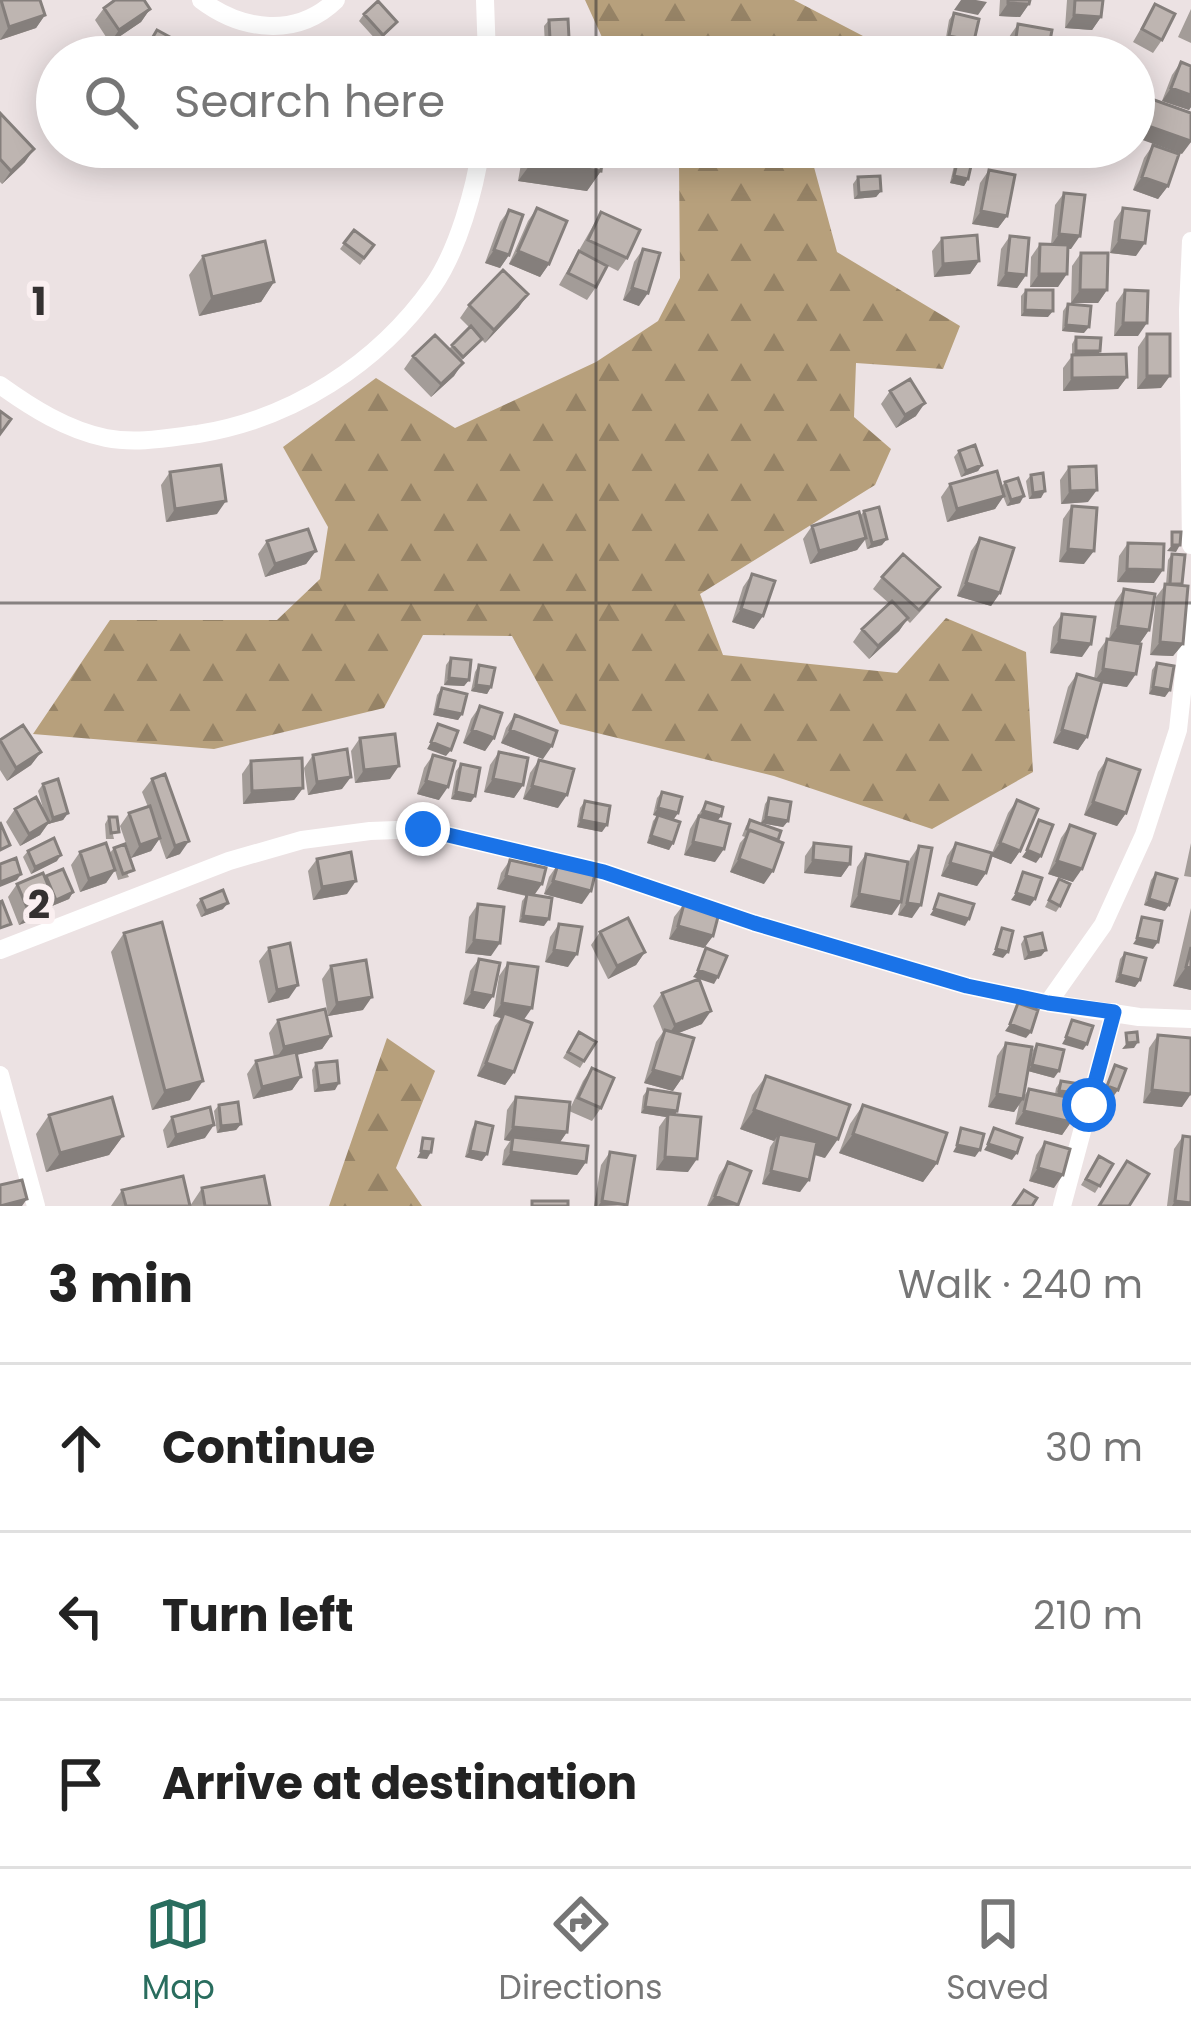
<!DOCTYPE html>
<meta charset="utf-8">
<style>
body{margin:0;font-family:Poppins,sans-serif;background:#f2f2f2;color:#222}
.stop{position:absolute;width:36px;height:36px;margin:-27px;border:9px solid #1a73e8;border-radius:50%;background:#fff}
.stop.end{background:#1a73e8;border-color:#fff;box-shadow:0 3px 12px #0008}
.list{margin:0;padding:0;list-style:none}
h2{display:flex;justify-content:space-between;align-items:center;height:156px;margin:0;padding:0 48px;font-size:51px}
h2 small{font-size:39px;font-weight:400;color:#767676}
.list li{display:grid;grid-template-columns:78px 1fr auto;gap:36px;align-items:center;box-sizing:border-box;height:168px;padding:0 48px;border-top:3px solid #e0e0e0}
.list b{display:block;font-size:45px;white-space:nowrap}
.list em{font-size:39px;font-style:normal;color:#767676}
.icon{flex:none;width:66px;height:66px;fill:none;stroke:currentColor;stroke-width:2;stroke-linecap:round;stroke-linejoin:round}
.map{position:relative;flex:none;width:1191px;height:1206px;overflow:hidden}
.search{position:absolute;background:#fff;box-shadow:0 6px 30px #0003;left:36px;right:36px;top:36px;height:132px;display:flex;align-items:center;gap:30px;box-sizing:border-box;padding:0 42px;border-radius:66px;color:#767676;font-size:45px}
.sheet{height:660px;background:#fff}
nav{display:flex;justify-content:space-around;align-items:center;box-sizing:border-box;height:168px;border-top:3px solid #e0e0e0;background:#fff;font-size:33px;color:#767676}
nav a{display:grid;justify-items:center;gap:6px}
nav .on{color:#296d5e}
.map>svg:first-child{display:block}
.forest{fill:url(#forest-firs)}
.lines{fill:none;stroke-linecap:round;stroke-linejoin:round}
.street{stroke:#fff;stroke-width:18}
.wall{fill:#a39c98}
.shaded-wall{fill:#857f7c}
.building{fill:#beb5b1;stroke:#857f7c;stroke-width:3}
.route{stroke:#1a73e8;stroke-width:15}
.grid{fill:none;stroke:#353131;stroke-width:3;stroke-opacity:0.55}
.grid-label{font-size:39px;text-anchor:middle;font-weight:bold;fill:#353131;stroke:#faeff0;stroke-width:12;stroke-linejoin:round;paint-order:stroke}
</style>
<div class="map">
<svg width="1191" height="1206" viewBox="0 0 1191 1206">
<defs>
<pattern id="forest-firs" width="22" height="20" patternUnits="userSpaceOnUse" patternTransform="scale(3)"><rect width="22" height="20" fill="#b7a07c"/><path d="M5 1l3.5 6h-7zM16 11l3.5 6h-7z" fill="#968366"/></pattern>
</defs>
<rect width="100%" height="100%" fill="#ece2e3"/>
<path class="forest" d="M585,0H794L886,48L880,57H611Z
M668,147H817L811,156L837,252L960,326L943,369L856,363L854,417L891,449L875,485L700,594L723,655L897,673L946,618L1026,652L1033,772L932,829L774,776L560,724L512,636L423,635L384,708L214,749L33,734L110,620H277L320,579L328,527L283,447L376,378L455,428L596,362L658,321L680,278L679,161Z
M387,1038L435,1071L396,1168L422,1206H329Z"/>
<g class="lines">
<path class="street" d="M201,0C242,31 297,38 336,0
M485,0L487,57
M1191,241L1188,310L1191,545
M0,385C32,408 67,430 106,438C137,444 167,438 198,434C292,419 378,364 433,286C458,250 475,189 481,147
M0,950L229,861L302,840L370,831L423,829L604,872L754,923L967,986L1048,1003L1103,925L1144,835L1178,730L1191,611
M1048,1003L1139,1017L1191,1019
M0,1075L36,1206
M1062,1206L1114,1012"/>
</g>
<path class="wall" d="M0,0L45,15L36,28L0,40Z
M1000,0H1030L1029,4L1020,17L999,16Z
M1067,0H1103L1101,17L1092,30L1065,28Z
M1155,4L1162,40L1153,53L1133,42Z
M104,8L150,9L141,22L110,43L95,20Z
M1191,9V43L1178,37Z
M954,13L974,42L993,57H957L963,46L945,43L949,20Z
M364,14L392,28L378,42L359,21Z
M549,20L569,38L564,45L545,46L544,26Z
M1018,24L1047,57H1006L1009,37Z
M1181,62L1191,66V107L1189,110L1162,101L1172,75Z
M0,113L25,162L2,184L0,182Z
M1153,145L1168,186L1158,199L1133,190L1144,158Z
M100,147H121L112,160L97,151Z
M524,147H604L601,171L587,191L518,181Z
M960,150L968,179L964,186L950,183L956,157Z
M989,170L1007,216L998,228L972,224L980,183Z
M858,177L881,191L876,197L854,199L853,184Z
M1064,193L1071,249H1067L1058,287H1030L1031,257L1040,244H1051L1055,205Z
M537,208L549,264L540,277L509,264L528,221Z
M1123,208L1136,256L1110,253L1114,221Z
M509,210V255L500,268L485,263L500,222Z
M601,212L627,258L618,271L598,261L596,287L587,300L559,285Z
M354,230L374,245L360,265L340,249Z
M1010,236L1026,275L1017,288L997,286L1001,249Z
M942,238L979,261L970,274L934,277L932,251Z
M643,249L639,306L623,300L634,262Z
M1081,253L1107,290L1098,303H1071L1072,266Z
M203,256L274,282L261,302L199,316L189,275Z
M1026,290L1048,317L1021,316V296Z
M1125,290L1138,336H1114L1116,303Z
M1068,304L1084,333L1062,331L1063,311Z
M469,305L519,307L485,343L482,340L461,361L454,376L431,397L404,369L413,356L449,349L470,328L460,318Z
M1147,334L1161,388L1137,389L1138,347Z
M1076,337L1100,351L1098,355L1127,377L1118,389L1063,391V368L1072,356V344Z
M890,391L916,416L896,428L881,404Z
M959,451L982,465L978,471L961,477L954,457Z
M1069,467L1088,502L1061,504L1060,480Z
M170,472L217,514L166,522L161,485Z
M1031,475L1041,498L1029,499L1026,481Z
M1005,482L1020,503L1007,506L1003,496L995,509L947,522L941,497L950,484L1001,487Z
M1072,506L1084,564L1059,562L1063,519Z
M864,511L882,545L867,549L865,540L857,550L810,564L803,539L812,526L860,516Z
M980,538L1000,593L991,606L957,596L971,551Z
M267,541L316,551L306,564L265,577L258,554Z
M1128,543L1154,583L1117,582L1119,556Z
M1172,554L1183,644L1173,656L1150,655L1156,597L1166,584L1168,560Z
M752,574L754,629L732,622L743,587Z
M882,577L931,600L910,623L907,620L899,631L869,659L853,642L862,629L890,604L873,589Z
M1124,589L1149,630L1140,643L1109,639L1115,602Z
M1062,614L1082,657L1050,653L1053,627Z
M1107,639L1127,687L1102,683L1087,737L1078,750L1053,743L1068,687L1077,674L1094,679L1098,652Z
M451,658L469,680L464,686L444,685L446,665Z
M1157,663L1165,697L1149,694L1152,670Z
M479,665L491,687L487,694L471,691L475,672Z
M442,688L462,714L458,720L433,715L437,695Z
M480,706L494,738L485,751L463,743L471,719Z
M515,715L543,759L501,743L506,728Z
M360,738L390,779L355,783L351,751Z
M0,740L41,752L31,765L7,781L0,770Z
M499,752L523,785L514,798L484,792L490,765Z
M313,755L342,789L308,795L304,768Z
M433,755L439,800L417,794L424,768Z
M1107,759L1126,813L1117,826L1084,815L1098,772Z
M539,760L558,808L523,799L530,773Z
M251,761L303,788L294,800L243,804L242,774Z
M461,764L471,802L451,799L456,771Z
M152,779L180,854L166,859L159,839L151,851L131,858L120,826L129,813L148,807L142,792Z
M43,784L68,813L63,820L48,824L40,835L20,846L6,822L15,809L45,815L38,791Z
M662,792L678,813L674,819L673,843L669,850L647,843L653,821L657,816L653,815L657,798Z
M769,798L788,821L783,827L761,823L765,804Z
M1017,800L1020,851L1011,864L991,856L986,873L977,886L941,876L947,856L956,843L992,853L1008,813Z
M585,801L602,832L577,827L580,808Z
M706,802L718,821L715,862L684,855L690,829Z
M109,817L114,839H106L105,824Z
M750,820L764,884L730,872L740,843L745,837L742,836L746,826Z
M1070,825L1073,882L1048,874L1061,838Z
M814,843L850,864L841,877L804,873L805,856Z
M1191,843V877L1184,876Z
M919,846L912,918L898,915L910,859Z
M114,848L129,877L118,880L115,870L106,883L80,892L71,865L80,852L109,854Z
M28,851L57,861L31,874L23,857Z
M866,854L892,915L850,907L857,867Z
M317,859L347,894L313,900L308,871Z
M510,860L534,895L544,926L519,922L522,901L526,896L497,889L501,873Z
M558,864L582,904L544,894L549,877Z
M1156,873L1165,911L1144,905L1151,880Z
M45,878L73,892L69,899L52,906L45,915L19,925L8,897L17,884Z
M1059,879L1060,906L1056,912L1045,907Z
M201,899L223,909L201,917L196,905Z
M478,904L491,956L465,953L469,917Z
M684,904L713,936L704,948L669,939L674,917Z
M1191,908V990L1173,986Z
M559,924L568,967L545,962L550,937Z
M600,932L645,952L636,965L608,979L591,945Z
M124,933L190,1100L152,1110L111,952Z
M1025,937L1046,950L1041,956L1024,960L1021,944Z
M269,948L289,998L268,1003L259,961Z
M1125,953L1140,980L1135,987L1115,982L1120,959Z
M479,959L493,996L484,1009L463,1004L470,971Z
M508,963L524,1020L514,1072L505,1085L477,1076L495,1026L501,1018L493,1016L499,976Z
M331,966L363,1010L328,1016L322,979Z
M662,993L702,1024L678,1033L682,1078L673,1091L644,1083L656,1042L663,1032L653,1006Z
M278,1020L331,1036L322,1049L296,1055L301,1077L292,1090L253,1099L247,1074L256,1061L274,1057L269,1033Z
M579,1032L596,1042L580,1068L563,1058Z
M1158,1035L1182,1107L1143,1103L1149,1048Z
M1006,1043L1029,1065L1033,1050L1037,1044L1054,1078L1028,1071L1024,1096L1029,1089L1055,1094L1056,1088L1061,1081L1075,1099L1071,1122L1062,1135L1015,1124L1019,1105L1014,1112L988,1107L997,1056Z
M316,1063L335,1090L314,1092L312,1070Z
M592,1068L601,1108L592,1121L569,1111L583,1081Z
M766,1076L825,1158L814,1155L800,1192L762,1184L770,1147L774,1141L740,1129L752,1095Z
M648,1089L677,1111L675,1115L688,1172L656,1170L659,1127L666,1117L641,1113L643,1096Z
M516,1097L567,1132L560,1142L586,1162L577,1175L502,1165L504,1150L510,1141L504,1140L507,1110Z
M219,1105L241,1124L236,1130L217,1133L214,1111Z
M863,1105L937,1163L923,1182L839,1153L850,1124Z
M49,1115L123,1136L109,1155L46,1172L36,1134Z
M172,1117L205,1138L167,1148L163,1130Z
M476,1122L482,1161L465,1157L472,1129Z
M1183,1136L1191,1206H1167L1174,1149Z
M1045,1142L1054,1188L1029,1181L1036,1155Z
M610,1152L627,1205L594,1206L601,1165Z
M1099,1156L1113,1164L1095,1193L1081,1185Z
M728,1162L751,1171L737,1206H707L719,1175Z
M202,1188L270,1206H190Z
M122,1190L190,1206H111Z"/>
<path class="shaded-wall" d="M961,0H976L987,2L978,15L954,10Z
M1008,3L1029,4L1020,17L999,16Z
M150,9L141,22L110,43L119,30Z
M45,15L36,28L0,40L9,27Z
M1074,15L1101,17L1092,30L1065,28Z
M949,36L967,40L963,46L945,43Z
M569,38L564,45L545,46L550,39Z
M1014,51L1047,57H1010Z
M1171,88L1191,95V107L1189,110L1162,101Z
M1134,121L1191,141V142L1182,154L1134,137Z
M847,147H856L891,151L882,164L839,159Z
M34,149L25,162L2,184L11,171Z
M532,162L601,171L587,191L518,181Z
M954,176L968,179L964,186L950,183Z
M1142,177L1168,186L1158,199L1133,190Z
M881,191L876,197L854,199L859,193Z
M981,211L1007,216L998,228L972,224Z
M1059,234L1080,236L1071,249L1050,247Z
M1119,240L1145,243L1136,256L1110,253Z
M494,250L509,255L500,268L485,263Z
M518,251L549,264L540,277L509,264Z
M979,261L970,274L934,277L943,264Z
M1006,273L1026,275L1017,288L997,286Z
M1039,274H1067L1058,287H1030Z
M274,282L261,302L199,316L212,297Z
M632,288L648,293L639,306L623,300Z
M1080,290H1107L1098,303H1071Z
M528,294L519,307L485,343L494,330Z
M1025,310L1053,311L1048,317L1021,316Z
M1123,323H1147L1138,336H1114Z
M1066,325L1089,327L1084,333L1062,331Z
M1076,351H1100L1096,358L1072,357Z
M463,363L454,376L431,397L441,384Z
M1147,376H1170L1161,388L1137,389Z
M1127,377L1118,389L1063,391L1072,378Z
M925,403L916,416L896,428L905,415Z
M982,465L978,471L961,477L966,471Z
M1097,490L1088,502L1061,504L1070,491Z
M1045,491L1041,498L1029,499L1033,493Z
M1004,496L995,509L947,522L957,509Z
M1024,496L1020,503L1007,506L1011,500Z
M226,501L217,514L166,522L175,509Z
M866,538L857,550L810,564L819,551Z
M887,539L882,545L867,549L872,543Z
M1172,545H1180L1176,552L1167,551Z
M1068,549L1094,551L1084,564L1059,562Z
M316,551L306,564L265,577L275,564Z
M1127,569L1163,570L1154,583L1117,582Z
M966,583L1000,593L991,606L957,596Z
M741,609L763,616L754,629L732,622Z
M908,618L899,631L869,659L878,646Z
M1118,626L1149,630L1140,643L1109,639Z
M1059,640L1091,644L1082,657L1050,653Z
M1160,642L1183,644L1173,656L1150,655Z
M1103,669L1136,674L1127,687L1094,682Z
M449,678L469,680L464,686L444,685Z
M476,685L491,687L487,694L471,691Z
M1153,687L1170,690L1165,697L1149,694Z
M437,709L462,714L458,720L433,715Z
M472,730L494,738L485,751L463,743Z
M510,730L552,746L543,759L501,743Z
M1062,730L1087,737L1078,750L1053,743Z
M431,742L451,750L446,756L427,749Z
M41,752L31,765L7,781L16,768Z
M399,766L390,779L355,783L364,770Z
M351,777L342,789L308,795L317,782Z
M493,779L523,785L514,798L484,792Z
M426,781L448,787L439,800L417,794Z
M532,786L567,795L558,808L523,799Z
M303,788L294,800L243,804L252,791Z
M456,792L475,796L471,802L451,799Z
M1093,802L1126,813L1117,826L1084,815Z
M658,808L678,813L673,820L653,815Z
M703,811L721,816L716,823L699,817Z
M68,813L63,820L48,824L53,818Z
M766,817L788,821L783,827L761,823Z
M581,820L607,825L602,832L577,827Z
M49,822L40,835L20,846L29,834Z
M651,836L673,843L669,850L647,843Z
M160,838L151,851L131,858L140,845Z
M189,841L180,854L166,859L175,846Z
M693,842L724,849L715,862L684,855Z
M1000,843L1020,851L1011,864L991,856Z
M1027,850L1041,856L1036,863L1022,857Z
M61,855L57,861L31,874L35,867Z
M739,859L773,871L764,884L730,872Z
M813,860L850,864L841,877L804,873Z
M1057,861L1082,869L1073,882L1048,874Z
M950,863L986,873L977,886L941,876Z
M115,870L106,883L80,892L89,879Z
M21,874L17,880L0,887V882Z
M506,876L542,884L533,897L497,889Z
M356,881L347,894L313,900L322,887Z
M553,881L591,891L582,904L544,894Z
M73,892L69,899L52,906L45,915L19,925L29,912Z
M1016,893L1035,899L1030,906L1011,900Z
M859,894L901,902L892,915L850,907Z
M1149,899L1169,905L1165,911L1144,905Z
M228,903L223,909L201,917L206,911Z
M907,903L921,905L912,918L898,915Z
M934,909L969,919L965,926L930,915Z
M523,916L549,919L544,926L519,922Z
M678,926L713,936L704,948L669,939Z
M1137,938L1158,942L1153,949L1133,944Z
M474,940L500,943L491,956L465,953Z
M996,949L1008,952L1003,958L992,955Z
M554,950L577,954L568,967L545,962Z
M1046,950L1041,956L1024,960L1029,953Z
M645,952L636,965L608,979L617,966Z
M1186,967L1191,968V990L1173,986Z
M698,970L718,977L714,984L693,977Z
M1120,975L1140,980L1135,987L1115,982Z
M298,985L289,998L268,1003L277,990Z
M472,992L493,996L484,1009L463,1004Z
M372,997L363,1010L328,1016L337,1003Z
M502,1003L532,1008L523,1021L504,1013L501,1018L493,1016Z
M711,1011L702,1024L666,1038L675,1025Z
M1010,1024L1031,1032L1026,1038L1005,1031Z
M331,1036L322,1049L275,1060L284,1047Z
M1066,1037L1087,1044L1083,1050L1062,1044Z
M1138,1042L1134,1048L1122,1049L1127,1043Z
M486,1063L514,1072L505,1085L477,1076Z
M1032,1065L1059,1071L1054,1078L1028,1071Z
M653,1070L682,1078L673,1091L644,1083Z
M301,1077L292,1090L253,1099L262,1087Z
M203,1081L190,1100L152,1110L165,1091Z
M339,1083L335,1090L314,1092L319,1086Z
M1107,1086L1118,1090L1113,1097L1102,1092Z
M1152,1090L1191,1094L1182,1107L1143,1103Z
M1059,1091L1079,1093L1075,1100L1055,1098Z
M997,1094L1023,1099L1014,1112L988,1107Z
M645,1107L677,1111L673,1118L668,1114L666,1117L641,1113Z
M754,1110L838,1139L825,1158L777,1142L779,1134L774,1141L740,1129Z
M1024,1111L1071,1122L1062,1135L1015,1124Z
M241,1124L236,1130L217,1133L221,1126Z
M214,1125L205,1138L167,1148L176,1135Z
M513,1127L567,1132L558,1145L513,1137L510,1141L504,1140Z
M853,1134L937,1163L923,1182L839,1153Z
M123,1136L109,1155L46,1172L60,1153Z
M988,1144L1017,1153L1012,1160L984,1150Z
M957,1145L980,1150L975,1157L953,1152Z
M421,1151L431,1152L427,1159L417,1158Z
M470,1151L487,1154L482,1161L465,1157Z
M511,1152L586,1162L577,1175L502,1165Z
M665,1157L697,1159L688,1172L656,1170Z
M1038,1168L1063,1175L1054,1188L1029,1181Z
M771,1171L809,1180L800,1192L762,1184Z
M715,1196L738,1205L708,1206Z
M27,1199L22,1206H1Z
M602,1201L627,1205L598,1206Z
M1175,1201L1191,1203V1206H1172Z"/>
<path class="building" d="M1,0H40L45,15L9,27Z
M115,0H144L150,9L119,30L104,8Z
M1008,0H1030L1029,4L1008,3Z
M1075,0H1103L1101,17L1074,15Z
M378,1L397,22L383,35L364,14Z
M1155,4L1175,14L1162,40L1142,29Z
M954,13L979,19L974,41L949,36Z
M568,19L569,38L550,39L549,20Z
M1018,24L1052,30L1047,57L1014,51Z
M157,30L183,44L176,57H141Z
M967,40L995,45L993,57H964Z
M921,42L955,51L953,57H917Z
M1181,62L1191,66V95L1171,88Z
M1134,67L1143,71L1134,91Z
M1143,96L1191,113V141L1134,121Z
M0,113L34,149L11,171L0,159Z
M1153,145L1179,154L1168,186L1142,177Z
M105,147H121L117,154Z
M534,147H604L601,171L532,162Z
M856,147H891V151Z
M960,150L974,153L968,179L954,176Z
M989,170L1015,175L1007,216L981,211Z
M880,176L881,191L859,193L858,177Z
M1064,193L1085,195L1080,236L1059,234Z
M537,208L567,221L549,264L518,251Z
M1123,208L1149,211L1145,243L1119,240Z
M509,210L523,215L509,255L494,250Z
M601,212L640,230L627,258L588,240Z
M354,230L374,245L364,258L344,243Z
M977,235L979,261L943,264L942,238Z
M1010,236L1029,238L1026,275L1006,273Z
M265,241L274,282L212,297L203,256Z
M1040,244L1068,245L1067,274H1039Z
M643,249L660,253L648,293L632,288Z
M579,251L607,266L596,287L568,273Z
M1081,253H1108L1107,290H1080Z
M503,270L528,294L494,330L469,305Z
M1026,290H1053V311L1025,310Z
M1125,290L1148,291L1147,323H1123Z
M1068,304L1091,306L1089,327L1066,325Z
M471,326L482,339L463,357L452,345Z
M1147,334H1170V376H1147Z
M435,335L463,363L441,384L413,356Z
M1076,337L1101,338L1100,351H1076Z
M1126,354L1127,377L1072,378V355Z
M910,379L925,403L905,415L890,391Z
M0,411L11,419L0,434Z
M975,445L982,465L966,471L959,451Z
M221,465L226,501L175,509L170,472Z
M1096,466L1097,490L1070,491L1069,467Z
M997,471L1004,496L957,509L950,484Z
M1043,473L1045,491L1033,493L1031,475Z
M1018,478L1024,496L1011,500L1005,482Z
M1072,506L1097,508L1094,551L1068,549Z
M879,507L887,539L872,543L864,511Z
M859,512L866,538L819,551L812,526Z
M308,529L316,551L275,564L267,541Z
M1172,532H1181L1180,545H1172Z
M980,538L1014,548L1000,593L966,583Z
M1128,543L1164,544L1163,570L1127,569Z
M903,554L940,587L919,610L882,577Z
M1172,554L1185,555L1182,584H1170Z
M752,574L775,581L763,616L741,609Z
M1165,584L1188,586L1183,644L1160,642Z
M1124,589L1155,594L1149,630L1118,626Z
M892,601L908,618L878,646L862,629Z
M1062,614L1095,617L1091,644L1059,640Z
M1107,639L1141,644L1136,674L1103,669Z
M451,658L471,660L469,680L449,678Z
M1157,663L1174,666L1170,690L1153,687Z
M479,665L495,668L491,687L476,685Z
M1077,674L1102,681L1087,737L1062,730Z
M442,688L467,694L462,714L437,709Z
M480,706L502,713L494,738L472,730Z
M515,715L557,731L552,746L510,730Z
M438,724L458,731L451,750L431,742Z
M23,725L41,752L16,768L0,740Z
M395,734L399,766L364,770L360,738Z
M347,749L351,777L317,782L313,755Z
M499,752L528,758L523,785L493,779Z
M433,755L455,761L448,787L426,781Z
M302,758L303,788L252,791L251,761Z
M1107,759L1140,770L1126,813L1093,802Z
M539,760L574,769L567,795L532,786Z
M461,764L480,768L475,796L456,792Z
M165,774L189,841L175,846L152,779Z
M58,779L68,813L53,818L43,784Z
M662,792L682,797L678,813L658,808Z
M36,797L49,822L29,834L15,809Z
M769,798L791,802L788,821L766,817Z
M1017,800L1038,809L1020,851L1000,843Z
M585,801L610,806L607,825L581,820Z
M706,802L723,807L721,816L703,811Z
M150,806L160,838L140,845L129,813Z
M658,815L680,822L673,843L651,836Z
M699,816L730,824L724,849L693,842Z
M109,817H117L119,832L111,833Z
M750,820L781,831L778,840L747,829Z
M1039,820L1053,825L1041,856L1027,850Z
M0,822L10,845L0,850Z
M1070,825L1095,834L1082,869L1057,861Z
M749,830L783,843L773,871L739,859Z
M54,838L61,855L35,867L28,851Z
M106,843L115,870L89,879L80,852Z
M814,843L851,847L850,864L813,860Z
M956,843L992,853L986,873L950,863Z
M125,844L134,870L123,874L114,848Z
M919,846L932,848L921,905L907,903Z
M351,852L356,881L322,887L317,859Z
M866,854L908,862L901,902L859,894Z
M16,858L21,874L0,882V864Z
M510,860L546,868L542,884L506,876Z
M558,864L595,874L591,891L553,881Z
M63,869L73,892L56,900L46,876Z
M1023,872L1042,878L1035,899L1016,893Z
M43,873L55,902L29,912L17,884Z
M1156,873L1177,879L1169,905L1149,899Z
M1059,879L1070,884L1060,906L1049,900Z
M223,890L228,903L206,911L201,899Z
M527,894L552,898L549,919L523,916Z
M939,894L974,904L969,919L934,909Z
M2,901L11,924L0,928V902Z
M478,904L504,907L500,943L474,940Z
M684,904L719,913L713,936L678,926Z
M1142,917L1162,921L1158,942L1137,938Z
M628,918L645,952L617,966L600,932Z
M162,922L203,1081L165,1091L124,933Z
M559,924L582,927L577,954L554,950Z
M1002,928L1013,931L1008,952L996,949Z
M1042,933L1046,950L1029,953L1025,937Z
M290,943L298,985L277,990L269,948Z
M1191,947V968L1186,967Z
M706,948L727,956L718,977L698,970Z
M1125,953L1146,958L1140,980L1120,975Z
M479,959L500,963L493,996L472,992Z
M366,960L372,997L337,1003L331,966Z
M508,963L538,967L532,1008L502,1003Z
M699,979L711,1011L675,1025L662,993Z
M1018,1003L1038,1010L1031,1032L1010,1024Z
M325,1009L331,1036L284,1047L278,1020Z
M504,1013L532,1023L514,1072L486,1063Z
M1072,1020L1093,1026L1087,1044L1066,1037Z
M665,1030L694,1038L682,1078L653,1070Z
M579,1032L596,1042L584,1061L568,1052Z
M1137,1032L1138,1042L1127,1043L1126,1033Z
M1158,1035L1191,1038V1094L1152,1090Z
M1006,1043L1032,1047L1023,1099L997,1094Z
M1037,1044L1064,1050L1059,1071L1032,1065Z
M296,1052L301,1077L262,1087L256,1061Z
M337,1061L339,1083L319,1086L316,1063Z
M1115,1065L1126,1069L1118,1090L1107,1086Z
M592,1068L614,1078L601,1108L578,1098Z
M766,1076L850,1105L838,1139L754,1110Z
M1061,1081L1080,1084L1079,1093L1059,1091Z
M648,1089L680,1094L677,1111L645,1107Z
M1029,1089L1076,1099L1071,1122L1024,1111Z
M112,1097L123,1136L60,1153L49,1115Z
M516,1097L570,1102L567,1132L513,1127Z
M238,1102L241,1124L221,1126L219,1105Z
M863,1105L947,1133L937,1163L853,1134Z
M210,1107L214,1125L176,1135L172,1117Z
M668,1114L701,1117L697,1159L665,1157Z
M476,1122L493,1126L487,1154L470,1151Z
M961,1128L984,1134L980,1150L957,1145Z
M994,1128L1022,1138L1017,1153L988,1144Z
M779,1134L817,1142L809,1180L771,1171Z
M1183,1136L1191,1137V1203L1175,1201Z
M513,1137L588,1146L586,1162L511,1152Z
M423,1138L433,1139L431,1152L421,1151Z
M1045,1142L1070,1149L1063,1175L1038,1168Z
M610,1152L635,1156L627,1205L602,1201Z
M1099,1156L1113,1164L1100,1186L1086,1179Z
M1127,1161L1149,1174L1129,1206H1099Z
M728,1162L751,1171L738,1205L715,1196Z
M183,1176L190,1206H126L122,1190Z
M264,1176L270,1206H205L202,1188Z
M22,1180L27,1199L0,1206V1185Z
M1024,1190L1037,1198L1032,1206H1013Z
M532,1201H568V1206H532Z"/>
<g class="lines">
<path class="route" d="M423,829L604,872L754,923L967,986L1048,1003L1114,1012L1089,1105"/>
</g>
<path class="grid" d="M596,0V57M596,147V1206M0,603H1191"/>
<g class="grid-label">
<text x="39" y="315">1</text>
<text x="39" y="918">2</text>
</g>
</svg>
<div class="stop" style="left:1089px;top:1105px"></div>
<div class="stop end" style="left:423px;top:829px"></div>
<div class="search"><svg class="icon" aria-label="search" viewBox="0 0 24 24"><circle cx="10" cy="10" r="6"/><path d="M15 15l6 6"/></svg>Search here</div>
</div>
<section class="sheet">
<h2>3 min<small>Walk · 240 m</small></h2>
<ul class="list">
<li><svg class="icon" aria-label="ahead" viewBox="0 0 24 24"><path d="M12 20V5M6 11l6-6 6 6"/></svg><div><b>Continue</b></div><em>30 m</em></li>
<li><svg class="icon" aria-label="left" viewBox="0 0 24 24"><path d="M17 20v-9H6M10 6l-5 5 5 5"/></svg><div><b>Turn left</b></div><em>210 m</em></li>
<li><svg class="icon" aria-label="arrive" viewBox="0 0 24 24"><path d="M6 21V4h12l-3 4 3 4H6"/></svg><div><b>Arrive at destination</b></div></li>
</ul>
</section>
<nav>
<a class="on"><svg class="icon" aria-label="map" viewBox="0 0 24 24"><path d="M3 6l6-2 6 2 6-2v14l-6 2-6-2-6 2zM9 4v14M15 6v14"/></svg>Map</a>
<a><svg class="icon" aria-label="directions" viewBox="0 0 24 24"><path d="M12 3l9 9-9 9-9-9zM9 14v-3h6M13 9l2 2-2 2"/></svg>Directions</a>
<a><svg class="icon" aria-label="saved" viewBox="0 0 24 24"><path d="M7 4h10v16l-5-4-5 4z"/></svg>Saved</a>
</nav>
